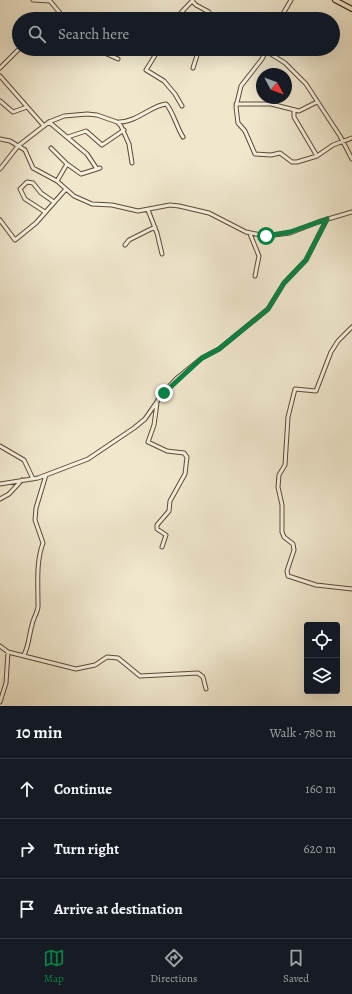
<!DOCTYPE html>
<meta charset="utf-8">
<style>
body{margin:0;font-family:Alegreya,serif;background:#242831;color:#f1f3f6}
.controls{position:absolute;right:12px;bottom:12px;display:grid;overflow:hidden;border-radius:4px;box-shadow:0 4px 16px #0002}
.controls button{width:36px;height:36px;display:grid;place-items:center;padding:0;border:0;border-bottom:1px solid #363941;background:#171b24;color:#f1f3f6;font:20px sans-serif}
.compass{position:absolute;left:256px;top:68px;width:36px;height:36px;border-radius:50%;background:#171b24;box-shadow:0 4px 16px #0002;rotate:131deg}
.stop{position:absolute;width:12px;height:12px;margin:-9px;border:3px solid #0b8043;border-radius:50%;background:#fff}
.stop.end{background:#0b8043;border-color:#fff;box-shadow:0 1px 4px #0008}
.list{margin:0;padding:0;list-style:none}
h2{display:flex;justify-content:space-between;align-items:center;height:52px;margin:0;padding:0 16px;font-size:17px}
h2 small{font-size:13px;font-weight:400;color:#9ea1a6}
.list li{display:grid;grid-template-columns:26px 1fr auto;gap:12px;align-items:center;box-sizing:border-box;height:60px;padding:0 16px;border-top:1px solid #363941}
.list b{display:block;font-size:15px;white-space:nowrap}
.list em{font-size:13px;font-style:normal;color:#9ea1a6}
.icon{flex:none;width:22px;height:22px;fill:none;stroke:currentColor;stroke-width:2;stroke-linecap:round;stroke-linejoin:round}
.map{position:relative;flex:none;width:352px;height:706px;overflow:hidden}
.search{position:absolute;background:#171b24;box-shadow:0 4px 16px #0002;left:12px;right:12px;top:12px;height:44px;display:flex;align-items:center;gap:10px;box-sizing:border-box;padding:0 14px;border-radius:22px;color:#9ea1a6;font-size:15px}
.sheet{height:232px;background:#171b24}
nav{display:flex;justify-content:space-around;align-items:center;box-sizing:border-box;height:56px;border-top:1px solid #363941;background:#171b24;font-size:11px;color:#9ea1a6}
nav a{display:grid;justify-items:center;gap:2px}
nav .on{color:#0b8043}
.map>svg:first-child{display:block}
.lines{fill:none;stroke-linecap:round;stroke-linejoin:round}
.minor-casing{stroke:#5e4a33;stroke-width:5}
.highway-casing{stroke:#2d1500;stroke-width:6}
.minor{stroke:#f5efde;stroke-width:3}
.highway{stroke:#f0e7cd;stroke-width:4}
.route{stroke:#0b8043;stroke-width:5}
</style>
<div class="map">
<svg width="352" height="706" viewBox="0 0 352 706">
<rect width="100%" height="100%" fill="#f0e7cd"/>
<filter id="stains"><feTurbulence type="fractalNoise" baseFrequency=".005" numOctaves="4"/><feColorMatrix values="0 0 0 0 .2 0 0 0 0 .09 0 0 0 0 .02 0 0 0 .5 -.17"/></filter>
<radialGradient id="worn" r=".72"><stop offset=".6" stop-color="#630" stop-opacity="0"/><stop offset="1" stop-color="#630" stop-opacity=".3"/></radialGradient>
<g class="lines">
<defs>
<path id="minor" d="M33,0L50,1L65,19
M192,1L196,5L209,12L211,19
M175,19L193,0
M280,19L291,0
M96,49L118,59
M159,49L146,70L164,81L175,94L182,106
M267,49L262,59L241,86L236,107L238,123L245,131L255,154L271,155L280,153L292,162H297L317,156L333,145L352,138
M266,51L285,63L306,84L340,136L352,159
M0,68L19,49
M193,68L199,49
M0,76L44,126
M0,101L13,112L27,107
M236,104H271L299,111L317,102
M294,110V117L317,156
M49,122L87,154L97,169
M119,122C137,122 152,105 166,104C172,109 177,128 183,137
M68,137L86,131L102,145L124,130
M0,139L10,141L25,150L33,168L57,181L74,196L92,204L112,205L138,211L170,205L179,206L209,213L246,232L266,236L290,233L318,222L352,212
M51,148L67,164L57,181
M67,164L81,174L100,168
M0,169L18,146L49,122L64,116L87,114L97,115L117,122L121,126L129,144L132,163
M148,210L157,233L162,254
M45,212L25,199L20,189L27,182L33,183L41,193L54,202
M0,220L15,240L36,223L66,189
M250,234L259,256L255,276
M125,245L129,240L155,227
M352,327L338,341L331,352L316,391L295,389L288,417L285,465L279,475L278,487L282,505V532L284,537L293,544L294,550L287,571L288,576L316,585L352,589
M157,403L154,425L148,442L167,451L184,453L187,457L185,474L170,501L169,511L157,525V529L166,535L162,547
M0,446L24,460L33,479
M0,484L38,478L88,459L134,428L145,419L163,393L176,379L202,358L219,349L268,309L284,283L306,260L327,219
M0,499L9,494L22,480
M0,646L8,652L76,669L95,665L107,657L118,658L140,676L198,673L203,677L206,689
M24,655C29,645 29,635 32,625C33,618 39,611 38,604C38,583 36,562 43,543L35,520L36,508L46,475
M0,702L6,683L8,652"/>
<path id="highway" d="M335,0L352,9"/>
</defs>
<use href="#minor" class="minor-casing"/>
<use href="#highway" class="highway-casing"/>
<use href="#minor" class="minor"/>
<use href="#highway" class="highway"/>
</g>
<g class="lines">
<path class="route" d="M164,393L202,358L219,349L268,309L284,283L306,260L327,219L290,232L266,236"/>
</g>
<rect width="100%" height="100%" filter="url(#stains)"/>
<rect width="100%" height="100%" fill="url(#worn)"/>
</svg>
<div class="controls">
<button><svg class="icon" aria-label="locate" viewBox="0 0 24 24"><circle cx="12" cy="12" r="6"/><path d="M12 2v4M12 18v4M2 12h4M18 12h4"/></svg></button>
<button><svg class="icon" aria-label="layers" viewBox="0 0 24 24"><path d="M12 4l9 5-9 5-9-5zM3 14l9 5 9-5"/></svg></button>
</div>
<svg class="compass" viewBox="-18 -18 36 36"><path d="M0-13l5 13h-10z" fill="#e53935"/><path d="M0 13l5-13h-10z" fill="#9ea1a6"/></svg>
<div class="stop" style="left:266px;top:236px"></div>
<div class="stop end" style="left:164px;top:393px"></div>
<div class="search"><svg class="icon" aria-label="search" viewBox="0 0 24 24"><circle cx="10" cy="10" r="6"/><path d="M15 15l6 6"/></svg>Search here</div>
</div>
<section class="sheet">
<h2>10 min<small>Walk · 780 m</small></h2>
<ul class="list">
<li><svg class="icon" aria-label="ahead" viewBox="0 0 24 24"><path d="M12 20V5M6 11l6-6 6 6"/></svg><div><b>Continue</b></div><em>160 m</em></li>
<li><svg class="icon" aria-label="right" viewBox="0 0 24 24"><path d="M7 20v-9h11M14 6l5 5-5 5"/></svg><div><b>Turn right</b></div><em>620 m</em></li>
<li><svg class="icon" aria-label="arrive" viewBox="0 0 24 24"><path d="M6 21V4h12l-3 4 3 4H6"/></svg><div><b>Arrive at destination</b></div></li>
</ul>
</section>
<nav>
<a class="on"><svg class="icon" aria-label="map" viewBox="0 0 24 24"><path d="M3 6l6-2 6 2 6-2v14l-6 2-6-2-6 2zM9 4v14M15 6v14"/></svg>Map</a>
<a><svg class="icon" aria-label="directions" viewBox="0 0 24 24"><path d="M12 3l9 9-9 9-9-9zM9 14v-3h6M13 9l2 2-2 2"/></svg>Directions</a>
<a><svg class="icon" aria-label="saved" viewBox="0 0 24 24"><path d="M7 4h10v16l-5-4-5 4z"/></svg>Saved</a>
</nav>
